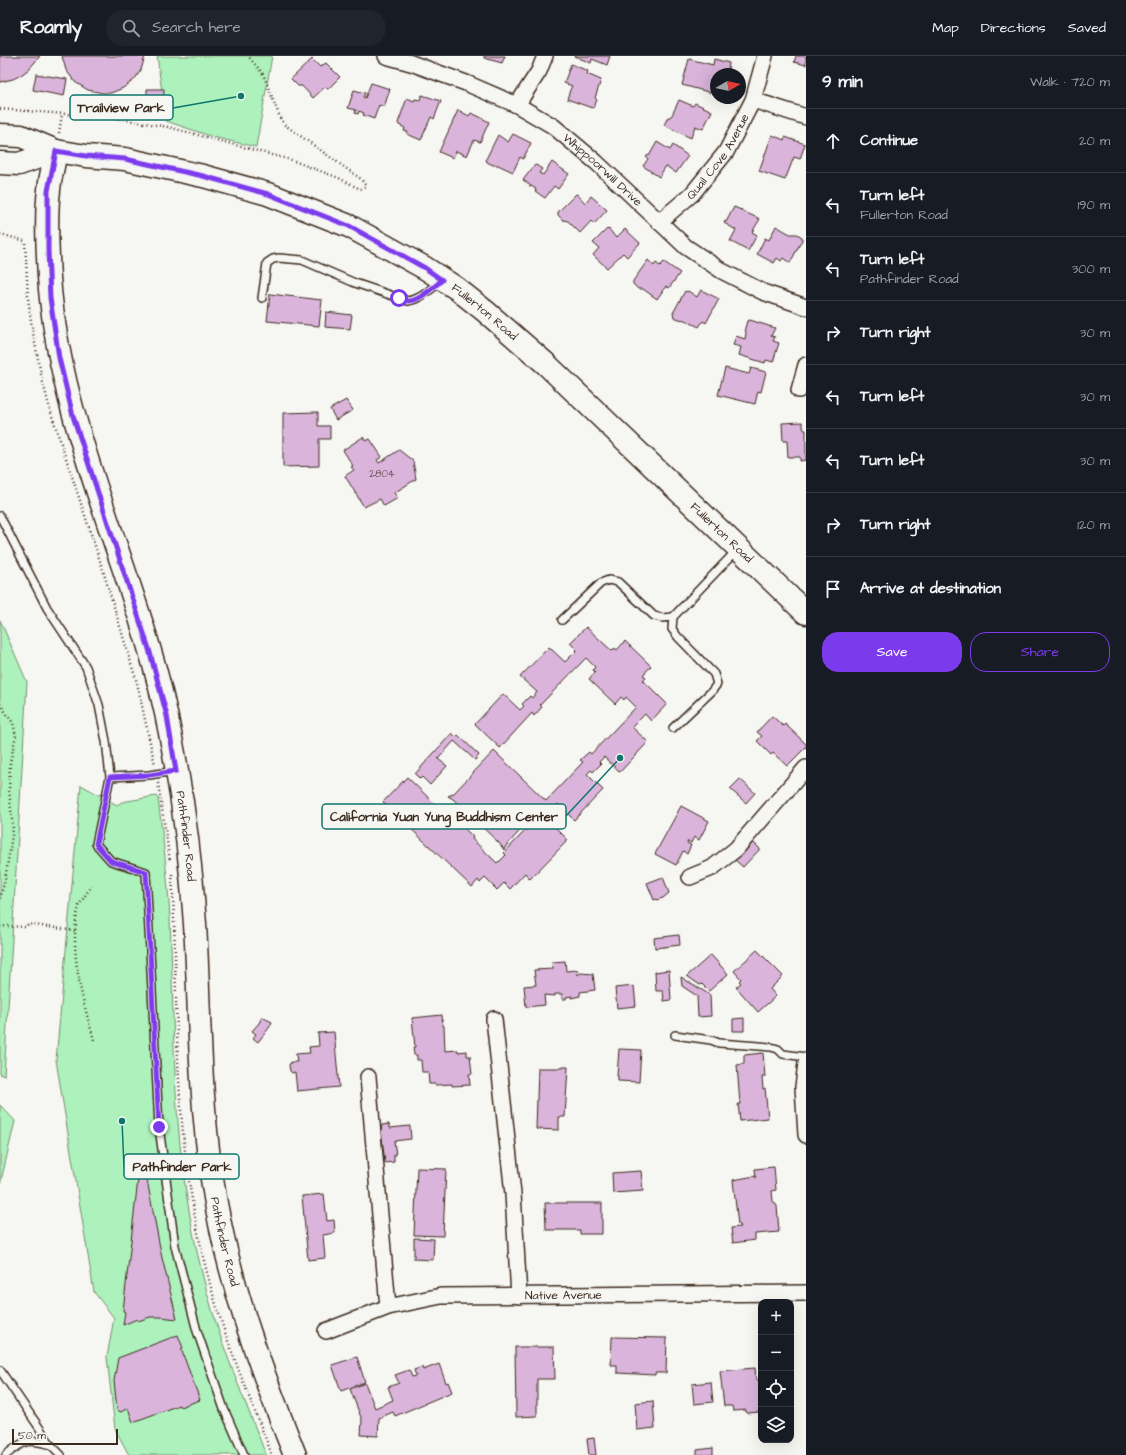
<!DOCTYPE html>
<meta charset="utf-8">
<style>
body{margin:0;font-family:"Architects Daughter",sans-serif;background:#20242c;color:#f1f3f6}
.controls{position:absolute;right:12px;bottom:12px;display:grid;overflow:hidden;border-radius:8px;box-shadow:0 4px 16px #0002}
.controls button{width:36px;height:36px;display:grid;place-items:center;padding:0;border:0;border-bottom:1px solid #363941;background:#171b24;color:#f1f3f6;font:20px sans-serif}
.compass{position:absolute;left:710px;top:12px;width:36px;height:36px;border-radius:50%;background:#171b24;box-shadow:0 4px 16px #0002;rotate:81deg}
.scale{position:absolute;left:12px;bottom:10px;width:106px;box-sizing:border-box;padding-left:4px;border:2px solid #3b2a1e;border-top:0;font-size:11px;line-height:14px;white-space:nowrap;color:#3b2a1e;-webkit-text-stroke:3px #f6f6f2;paint-order:stroke}
.stop{position:absolute;width:12px;height:12px;margin:-9px;border:3px solid #7c3aed;border-radius:50%;background:#fff}
.stop.end{background:#7c3aed;border-color:#fff;box-shadow:0 1px 4px #0008}
.list{margin:0;padding:0;list-style:none}
h2{display:flex;justify-content:space-between;align-items:center;height:52px;margin:0;padding:0 16px;font-size:17px}
h2 small{font-size:13px;font-weight:400;color:#9ea1a6}
.list li{display:grid;grid-template-columns:26px 1fr auto;gap:12px;align-items:center;box-sizing:border-box;height:64px;padding:0 16px;border-top:1px solid #363941}
.list b{display:block;font-size:15px;white-space:nowrap}
.list p{margin:0;font-size:13px;white-space:nowrap;color:#9ea1a6}
.list em{font-size:13px;font-style:normal;color:#9ea1a6}
.actions{display:flex;gap:8px;padding:12px 16px}
.actions a{flex:1;padding:9px 0;border:1px solid #7c3aed;border-radius:16px;text-align:center;font-size:14px;color:#7c3aed}
.actions .main{background:#7c3aed;color:#fff}
.icon{flex:none;width:22px;height:22px;fill:none;stroke:currentColor;stroke-width:2;stroke-linecap:round;stroke-linejoin:round}
.map{position:relative;flex:none;width:806px;height:1399px;overflow:hidden}
header{display:flex;align-items:center;gap:24px;box-sizing:border-box;height:56px;padding:0 20px;background:#171b24;border-bottom:1px solid #363941}
header strong{font-size:19px}
nav{display:flex;gap:22px;margin-inline-start:auto;font-size:14px}
.search{width:280px;height:36px;background:#20242c;display:flex;align-items:center;gap:10px;box-sizing:border-box;padding:0 14px;border-radius:22px;color:#9ea1a6;font-size:15px}
main{display:flex}
aside{flex:1;background:#171b24}
.map>svg:first-child{display:block}
.green{fill:#adf1bc;stroke:#748e6d}
.building{fill:#dbb4dc;stroke:#3b2a1e}
.lines{fill:none;stroke-linecap:round;stroke-linejoin:round}
.service-casing{stroke:#3b2a1e;stroke-width:10}
.minor-casing{stroke:#3b2a1e;stroke-width:18}
.primary-casing{stroke:#3b2a1e;stroke-width:25}
.path{stroke:#3b2a1e;stroke-width:2.5;stroke-dasharray:1 3;stroke-linecap:butt}
.service{stroke:#f6f6f2;stroke-width:7}
.minor{stroke:#f6f6f2;stroke-width:15}
.primary{stroke:#f6f6f2;stroke-width:22}
.route{stroke:#7c3aed;stroke-width:5}
.labels{text-anchor:middle;stroke-width:3.5;stroke-linejoin:round;paint-order:stroke}
.number-label{font-size:10px;fill:#634c4e}
.street-label{font-size:12px;fill:#3b2a1e;stroke:#f6f6f2}
.leader{fill:none;stroke:#0f766e;stroke-width:1.5}
.callout-dot{fill:#0f766e;stroke:#f6f6f2;stroke-width:1.5}
.callout{fill:#f6f6f2;stroke:#0f766e;stroke-width:1.5}
.callout-label{font-size:13px;text-anchor:middle;font-weight:bold;fill:#3b2a1e}
</style>
<header>
<strong>Roamly</strong>
<div class="search"><svg class="icon" aria-label="search" viewBox="0 0 24 24"><circle cx="10" cy="10" r="6"/><path d="M15 15l6 6"/></svg>Search here</div>
<nav><a>Map</a><a>Directions</a><a>Saved</a></nav>
</header>
<main>
<div class="map">
<svg width="806" height="1399" viewBox="0 0 806 1399">
<rect width="100%" height="100%" fill="#f6f6f2"/>
<filter id="ink" filterUnits="userSpaceOnUse"><feTurbulence type="fractalNoise" baseFrequency=".025" numOctaves="2"/><feDisplacementMap in="SourceGraphic" scale="8" xChannelSelector="R" yChannelSelector="G"/><feConvolveMatrix kernelMatrix="1 2 1 2 8 2 1 2 1" color-interpolation-filters="sRGB"/></filter>
<g filter="url(#ink)">
<path class="green" d="M157,0H272L256,91L213,81L166,65Z
M0,564L27,626L4,1020L0,1018Z
M81,729L117,749L122,746L156,740L158,742C163,783 168,823 170,863C174,950 172,1036 184,1122C191,1173 202,1224 218,1273C232,1316 250,1357 266,1399H129L115,1373L107,1301L114,1262L94,1236L56,1004Z
M0,1049L15,1065L0,1129Z"/>
<path class="building" d="M0,0H40L29,13L21,19L13,23L0,26Z
M62,0H145L141,14L134,24L123,32L111,37H103L88,34L75,26L66,14Z
M484,0H505L502,7L484,2Z
M574,0H610L607,9L592,3L591,7Z
M796,0H806V9L794,6Z
M312,3L320,11L326,7L340,21L328,33L325,31L313,42L302,30H298L291,23Z
M689,3L713,9L714,3L729,7L727,18H716V38L682,29Z
M571,8L588,15L587,18L601,24L595,42L597,44L594,51L592,52L567,43L570,34L572,30L564,27Z
M36,18L67,23L64,40L33,34Z
M371,27L390,33L384,51L379,49L374,63L363,59L364,57L359,55L358,58L355,57L356,54L348,52L354,34L365,37L363,41L365,42Z
M147,33H164L163,54H147Z
M422,39L441,45L434,63L431,61L421,84L407,78L408,76L404,75L405,72L399,69L398,67L407,42L414,45L415,43L420,44Z
M679,44L693,50L695,47L712,55L703,73L695,70L691,82L664,69L668,61H670L672,59Z
M458,54L469,60L471,57L478,60L489,66L480,86L474,84L467,100L456,95L453,102L439,96Z
M513,78L531,87L523,103L520,101L513,116L498,109H493L487,106L486,103L498,79L508,86Z
M772,79L784,84L785,81L805,88L800,103L794,101L785,124L759,115Z
M657,86L670,94L673,89L688,100L676,117L666,110L659,121L643,110L648,103L646,101L648,99L649,100Z
M552,106L569,118L558,133L554,130L545,142L535,135L536,133L531,130L530,131V129L523,124L534,110L536,109L542,113L539,117L543,119Z
M576,138L578,139L585,147L591,140L607,154L594,168L591,165L580,177L568,165L563,164L558,159V156Z
M734,151L741,154V153L742,155L760,163L752,176L757,179L748,195L730,185L736,174L724,167L725,165L726,166Z
M776,170L790,178H797L802,181V184L790,207L783,202L781,205L777,202L774,207L757,198L765,182L769,184Z
M607,173L608,174L609,173L616,182L625,173L640,187L627,201L623,197L607,212L593,199L599,192L593,187Z
M648,204L654,210L656,207L660,210L664,206L680,217L669,232L666,230L657,243L643,233H638L633,228V225Z
M701,234L719,243L706,267L703,265L699,271L685,264L679,263L674,261L673,257L685,235L687,236L688,235L697,241Z
M270,238L322,244L319,270L267,265Z
M326,256L352,259L350,273L325,271Z
M750,264L775,272L771,280L775,281L773,285L779,287L773,306L766,304L765,307L739,299L741,291L733,289L736,280L745,283L746,277L745,272L747,265Z
M725,312L749,318L751,312L766,316L761,336L758,335L755,348L718,339Z
M346,344L353,354L336,364L330,353Z
M318,356V370H330V383H319V410L283,411V357Z
M802,366L804,374H806V404L800,405V401H788L787,385H783L782,367Z
M363,381L366,385L370,383L382,401L377,404L379,407L399,394L413,405L416,423L394,437L398,442L384,450L380,443L364,451L345,420L354,414L351,411L353,410L343,394Z
M586,571L612,595L615,592L617,594L625,585L651,610L643,619L646,621L643,624L667,648L651,665L645,658L632,671L648,686L620,716L604,701L599,706L601,708L593,716L591,714L587,718L603,734L574,764L558,748L545,761L568,784L530,823L525,817L510,833L504,827L497,834L485,822L480,827L478,824L472,831L383,746L407,721L460,772L462,770L473,781L472,783L497,807L499,805V806L506,799L504,797L539,760L536,757L506,790L504,794L500,788L453,743L448,740L453,738L494,695L546,745L583,706L580,704L589,696L591,698L636,651L626,641L624,644L621,641L615,648L589,623L595,616L593,614L595,611L586,602L540,649L542,651L534,660L532,657L500,692L475,668L503,638L520,654L524,650L522,648L530,640L532,642L537,636L520,621L549,591L565,606L577,594L570,587Z
M772,660L783,670L785,668L806,688V691L787,710L773,697L771,699L757,685L762,680L757,676Z
M452,677L456,681L458,679L479,699L475,704L454,685L438,703L447,710L430,729L422,721L420,723L415,718Z
M740,723L755,737L746,747L730,733Z
M681,750L709,765L699,784L694,781L691,787L688,785L687,787L691,789L687,798L683,795L676,809L655,798Z
M753,786L760,793L743,811L735,804Z
M663,821L669,837L663,842L657,844L656,843L654,844L647,827Z
M679,879L680,889L655,892L654,882Z
M757,894L783,920L770,933L776,940L758,956L736,931L741,927L739,925L741,923L734,915Z
M711,899L728,918L709,935L702,928L700,929L687,920Z
M565,905L566,915L577,914L578,919L580,917L593,918L595,934L580,936V940L571,942L572,940L566,941V943H562V938H555V940L544,939L545,949L526,951L524,930L536,929L534,914L553,913L552,906Z
M669,914L671,944L664,945L663,935H656L655,916Z
M681,921L710,939L711,960L698,961L697,940L682,930Z
M634,930L636,950L617,952L615,932Z
M442,959L443,970H444L445,995L458,994V996L467,995V1000H470L472,1018H469L470,1029L452,1030V1028L435,1029V1028H429L428,1016H422L421,1004H417V999H414L413,991H415L412,962Z
M262,961L272,966L269,972L258,986L253,982L256,978L252,975L259,967Z
M744,962V975H733V963Z
M334,976L339,1031L297,1035L295,1016L292,1017L290,1015L289,1009L291,1006H297L296,998L310,997L309,991L319,990L318,977Z
M619,993L641,994L639,1026L618,1025V1020H617Z
M763,997L765,1021H762L763,1033L765,1032L768,1062L740,1065L738,1048H740L737,1009L744,1008V999Z
M563,1011H568L565,1061H559V1074L536,1073L538,1012H563Z
M389,1068L390,1072L410,1070L411,1083L394,1085L396,1099H394V1106L385,1107L381,1074L382,1069Z
M774,1111L776,1134L772,1135L773,1145L777,1150L779,1176L755,1178V1184L733,1187L731,1172L740,1171L739,1169H738L733,1124L755,1120L756,1122L755,1113Z
M417,1112L446,1113L443,1180L414,1179Z
M641,1115L643,1135L613,1137L612,1117Z
M138,1123L147,1124L162,1202L177,1263L161,1261H150L138,1265L137,1263L123,1269L125,1256L123,1255Z
M324,1138L327,1165L334,1164L335,1177L323,1179L325,1202L308,1204L302,1140Z
M545,1147H602V1178H580V1174H546Z
M414,1182L434,1183L433,1204L414,1203Z
M178,1279L183,1292L181,1293L200,1344L180,1351L179,1349L133,1366L128,1352L121,1356L117,1354L114,1325L118,1302Z
M612,1281L667,1282L666,1317H655V1319L617,1317V1309H611Z
M515,1291H554L555,1323H537V1360L516,1361Z
M357,1301L365,1326L341,1335L332,1309Z
M439,1308L446,1327L448,1326L452,1336L395,1360L393,1356L379,1362L378,1380L361,1379L362,1364L350,1333L365,1327L375,1352L393,1344L388,1331L399,1327L395,1319L409,1314L412,1321L416,1320L414,1314L422,1311L423,1314Z
M755,1312L756,1324H761V1356L746,1357V1354L733,1355L732,1350H724L720,1315Z
M711,1326L713,1346L694,1348L692,1328Z
M653,1345L655,1372L637,1374L635,1347Z
M594,1382L596,1399H589L587,1383Z
M713,1392V1399H697V1394Z"/>
<g class="lines">
<defs>
<path id="service" d="M262,242L267,207L273,203L279,202L302,204L355,227L408,245C421,243 431,233 441,225
M0,460L47,552L86,611L99,649L106,685L110,721L96,788L111,805L146,816L159,1071L175,1190L197,1275L224,1353L244,1399
M562,564L601,527L609,524L618,526L654,560L662,562L673,561
M673,672L712,635L717,628L714,618L678,581L672,573L673,561L737,494
M110,721L149,719L175,715
M675,979L711,984L719,987L771,991L778,993L783,998L806,1001
M0,1314L51,1389L61,1399
M6,1399C24,1384 28,1382 51,1389"/>
<g id="minor">
<path id="s1" d="M386,0L411,7L466,27L517,49L553,70L596,106L686,191L722,215L763,236L806,251"/>
<path d="M753,44L806,61"/>
<path d="M517,49L539,15L545,0"/>
<path id="s2" d="M659,166L692,138L726,96L753,44L765,0"/>
<path d="M799,334L806,309"/>
<path d="M690,821L712,812L736,793L806,712"/>
<path d="M494,963L513,1138L519,1240"/>
<path d="M806,1007L803,1031L806,1079"/>
<path d="M368,1021L388,1251"/>
<path id="s3" d="M326,1275L388,1251L441,1240L806,1237"/>
</g>
<g id="primary">
<path id="s4" d="M0,79L21,80L56,95L86,100L125,103L203,120L268,138L349,170L425,212L456,232L485,255L545,307L806,557"/>
<path id="s5" d="M56,95C54,108 50,121 49,134C46,156 47,179 48,201C53,370 141,518 171,682C183,743 191,805 195,868C200,953 199,1039 212,1123C226,1219 259,1309 295,1399"/>
<path d="M0,107L19,108L56,95"/>
</g>
</defs>
<use href="#service" class="service-casing"/>
<use href="#minor" class="minor-casing"/>
<use href="#primary" class="primary-casing"/>
<path class="path" d="M0,53L79,59L121,63L168,71L291,104L339,122L360,133L364,132L366,130L361,123L285,69L281,64L263,18L248,0
M59,77L62,58
M0,178L25,185L28,242L32,272L42,323L51,357L102,511L137,627L155,709
M0,648L13,667L16,679L10,707L9,734L13,773L5,824L0,842
M158,727L170,805
M172,818C178,927 173,1036 192,1143C198,1182 207,1221 219,1258C234,1306 254,1352 272,1399
M92,829C88,836 82,843 79,850C68,892 82,943 94,984
M0,871L6,870L26,871L28,868L76,875"/>
<use href="#service" class="service"/>
<use href="#minor" class="minor"/>
<use href="#primary" class="primary"/>
</g>
</g>
<g class="lines" filter="url(#ink)">
<path class="route" d="M159,1071L146,816L111,805L96,788L110,721L149,719L176,715L167,660L149,593L73,360L59,302L50,242L48,194V135L56,95L86,100L125,103L203,120L268,138L349,170L425,212L442,224C435,230 419,245 409,245C406,245 402,243 399,242"/>
</g>
<g class="labels">
<g class="number-label">
<text x="382" y="421">2804</text>
</g>
<g class="street-label">
<text dy="4" stroke="none"><textPath href="#s2" startOffset="89">Quail Cove Avenue</textPath></text>
<text dy="4" stroke="none"><textPath href="#s1" startOffset="248">Whippoorwill Drive</textPath></text>
<text dy="4" stroke="none"><textPath href="#s4" startOffset="524">Fullerton Road</textPath></text>
<text dy="4" stroke="none"><textPath href="#s4" startOffset="848">Fullerton Road</textPath></text>
<text dy="4" stroke="none"><textPath href="#s5" startOffset="704">Pathfinder Road</textPath></text>
<text dy="4" stroke="none"><textPath href="#s5" startOffset="1112">Pathfinder Road</textPath></text>
<text dy="4" stroke="none"><textPath href="#s3" startOffset="243">Native Avenue</textPath></text>
</g>
</g>
<path class="leader" d="M241 40L173 52M620 702L566 760M122 1065L124 1111"/>
<g class="callout-dot">
<circle cx="241" cy="40" r="4"/>
<circle cx="620" cy="702" r="4"/>
<circle cx="122" cy="1065" r="4"/>
</g>
<g class="callout">
<rect x="70" y="39" width="103" height="25" rx="4"/>
<rect x="322" y="748" width="244" height="25" rx="4"/>
<rect x="124" y="1098" width="115" height="25" rx="4"/>
</g>
<g class="callout-label">
<text x="121" y="56">Trailview Park</text>
<text x="444" y="765">California Yuan Yung Buddhism Center</text>
<text x="182" y="1115">Pathfinder Park</text>
</g>
</svg>
<div class="controls">
<button>+</button>
<button>−</button>
<button><svg class="icon" aria-label="locate" viewBox="0 0 24 24"><circle cx="12" cy="12" r="6"/><path d="M12 2v4M12 18v4M2 12h4M18 12h4"/></svg></button>
<button><svg class="icon" aria-label="layers" viewBox="0 0 24 24"><path d="M12 4l9 5-9 5-9-5zM3 14l9 5 9-5"/></svg></button>
</div>
<svg class="compass" viewBox="-18 -18 36 36"><path d="M0-13l5 13h-10z" fill="#e53935"/><path d="M0 13l5-13h-10z" fill="#9ea1a6"/></svg>
<div class="scale">50 m</div>
<div class="stop" style="left:399px;top:242px"></div>
<div class="stop end" style="left:159px;top:1071px"></div>
</div>
<aside>
<h2>9 min<small>Walk · 720 m</small></h2>
<ul class="list">
<li><svg class="icon" aria-label="ahead" viewBox="0 0 24 24"><path d="M12 20V5M6 11l6-6 6 6"/></svg><div><b>Continue</b></div><em>20 m</em></li>
<li><svg class="icon" aria-label="left" viewBox="0 0 24 24"><path d="M17 20v-9H6M10 6l-5 5 5 5"/></svg><div><b>Turn left</b><p>Fullerton Road</p></div><em>190 m</em></li>
<li><svg class="icon" aria-label="left" viewBox="0 0 24 24"><path d="M17 20v-9H6M10 6l-5 5 5 5"/></svg><div><b>Turn left</b><p>Pathfinder Road</p></div><em>300 m</em></li>
<li><svg class="icon" aria-label="right" viewBox="0 0 24 24"><path d="M7 20v-9h11M14 6l5 5-5 5"/></svg><div><b>Turn right</b></div><em>30 m</em></li>
<li><svg class="icon" aria-label="left" viewBox="0 0 24 24"><path d="M17 20v-9H6M10 6l-5 5 5 5"/></svg><div><b>Turn left</b></div><em>30 m</em></li>
<li><svg class="icon" aria-label="left" viewBox="0 0 24 24"><path d="M17 20v-9H6M10 6l-5 5 5 5"/></svg><div><b>Turn left</b></div><em>30 m</em></li>
<li><svg class="icon" aria-label="right" viewBox="0 0 24 24"><path d="M7 20v-9h11M14 6l5 5-5 5"/></svg><div><b>Turn right</b></div><em>120 m</em></li>
<li><svg class="icon" aria-label="arrive" viewBox="0 0 24 24"><path d="M6 21V4h12l-3 4 3 4H6"/></svg><div><b>Arrive at destination</b></div></li>
</ul>
<div class="actions"><a class="main">Save</a><a>Share</a></div>
</aside>
</main>
